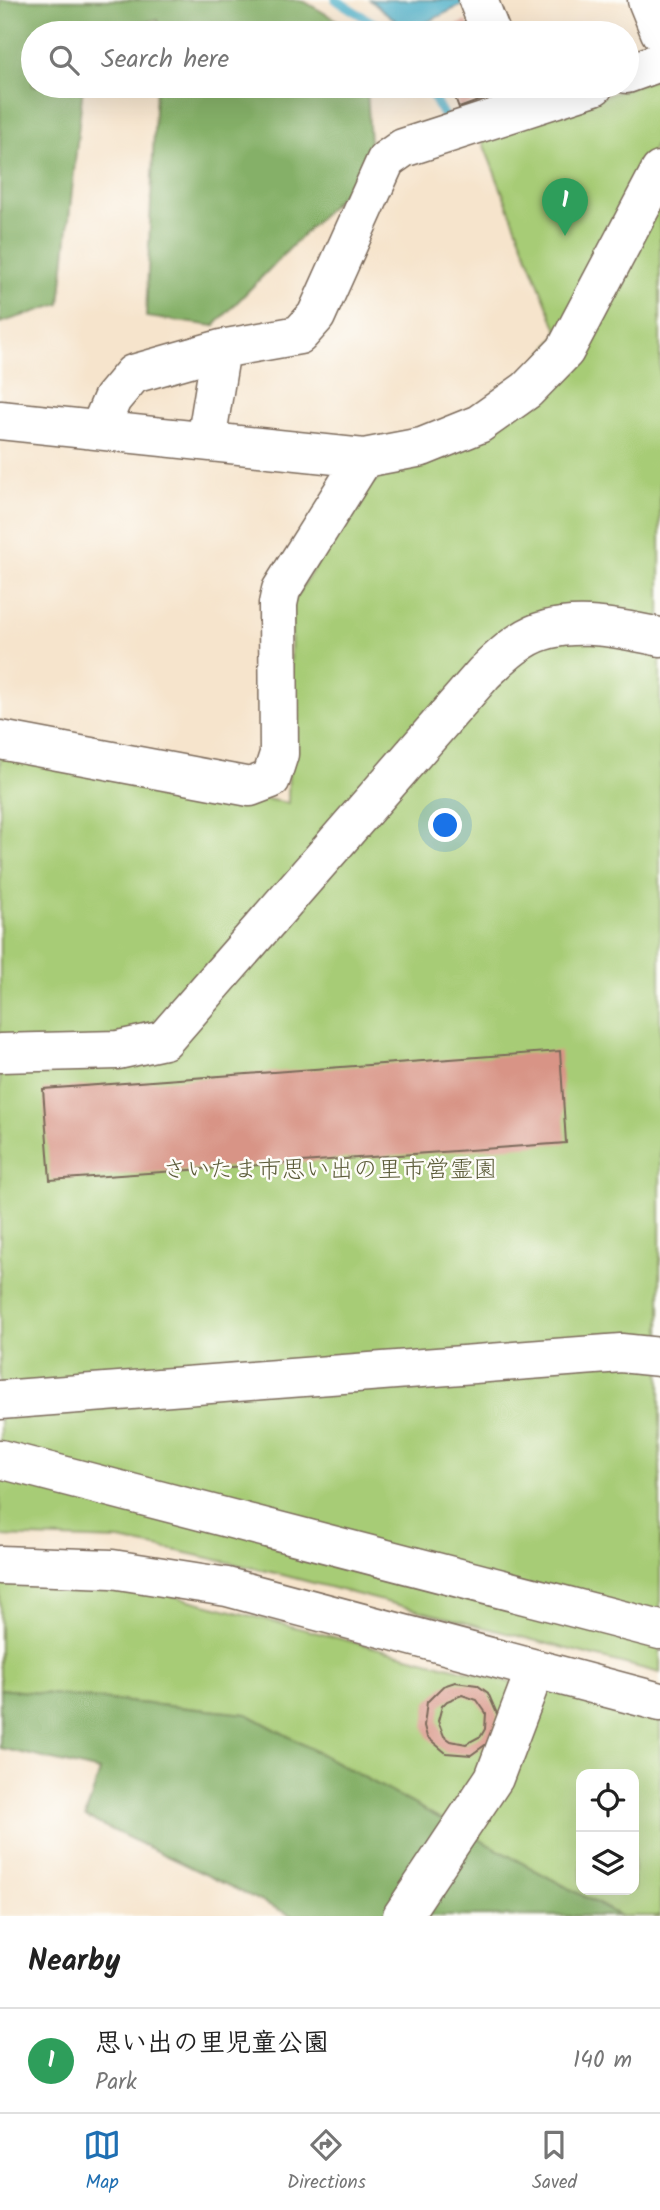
<!DOCTYPE html>
<meta charset="utf-8">
<style>
body{margin:0;font-family:Kalam,"Klee One",sans-serif;background:#f6f6f6;color:#222}
.controls{position:absolute;right:21px;bottom:21px;display:grid;overflow:hidden;border-radius:14px;box-shadow:0 7px 28px #0002}
.controls button{width:63px;height:63px;display:grid;place-items:center;padding:0;border:0;border-bottom:2px solid #e0e0e0;background:#fff;color:#222;font:35px sans-serif}
.you{position:absolute;left:446px;top:826px;width:24px;height:24px;margin:-18px;border:5px solid #fff;border-radius:50%;background:#1a73e8;box-shadow:0 0 0 10px #1a73e833}
.badge{display:grid;place-items:center;width:46px;height:46px;border-radius:50%;background:#1f6fb2;color:#fff;font-size:23px;font-weight:700}
.pin{position:absolute;translate:-50% -58px;filter:drop-shadow(0 2px 4px #0008)}
.pin::after{content:'';position:absolute;top:37px;width:24px;height:21px;background:inherit;clip-path:polygon(0 0,100% 0,50% 100%)}
.list{margin:0;padding:0;list-style:none}
h2{display:flex;justify-content:space-between;align-items:center;height:91px;margin:0;padding:0 28px;font-size:30px}
h2 small{font-size:23px;font-weight:400;color:#767676}
.list li{display:grid;grid-template-columns:46px 1fr auto;gap:21px;align-items:center;box-sizing:border-box;height:105px;padding:0 28px;border-top:2px solid #e0e0e0}
.list b{display:block;font-size:26px;white-space:nowrap}
.list p{margin:0;font-size:23px;white-space:nowrap;color:#767676}
.list em{font-size:23px;font-style:normal;color:#767676}
.icon{flex:none;width:38px;height:38px;fill:none;stroke:currentColor;stroke-width:2;stroke-linecap:round;stroke-linejoin:round}
.map{position:relative;flex:none;width:660px;height:1916px;overflow:hidden}
.search{position:absolute;background:#fff;box-shadow:0 7px 28px #0002;left:21px;right:21px;top:21px;height:77px;display:flex;align-items:center;gap:18px;box-sizing:border-box;padding:0 24px;border-radius:38px;color:#767676;font-size:26px}
.sheet{height:196px;background:#fff}
nav{display:flex;justify-content:space-around;align-items:center;box-sizing:border-box;height:98px;border-top:2px solid #e0e0e0;background:#fff;font-size:19px;color:#767676}
nav a{display:grid;justify-items:center;gap:4px}
nav .on{color:#1f6fb2}
.map>svg:first-child{display:block}
.green{fill:#a7cc76;stroke:#717b4a;stroke-width:2;fill-rule:evenodd}
.forest{fill:#85b067;stroke:#606d42;stroke-width:2}
.water{fill:#48aec7;stroke:#426c72;stroke-width:2}
.lines{fill:none;stroke-linecap:round;stroke-linejoin:round}
.stream{stroke:#48aec7;stroke-width:9}
.building{fill:#d89486;fill-rule:evenodd}
.minor-casing{stroke:#7c6b5b;stroke-width:41}
.minor{stroke:#fff;stroke-width:38}
.labels{text-anchor:middle;stroke-width:5;stroke-linejoin:round;paint-order:stroke}
.park-label{font-size:24px;fill:#5b5b38;stroke:#fdfcf7}
</style>
<div class="map">
<svg width="660" height="1916" viewBox="0 0 660 1916">
<rect width="100%" height="100%" fill="#fdfcf7"/>
<filter id="ink" filterUnits="userSpaceOnUse"><feTurbulence type="fractalNoise" baseFrequency=".0143" numOctaves="2"/><feDisplacementMap in="SourceGraphic" scale="14" xChannelSelector="R" yChannelSelector="G"/><feConvolveMatrix kernelMatrix="1 2 1 2 8 2 1 2 1" color-interpolation-filters="sRGB"/></filter>
<filter id="wash" filterUnits="userSpaceOnUse"><feTurbulence type="fractalNoise" baseFrequency=".00686" numOctaves="4" result="noise"/><feDisplacementMap in="SourceGraphic" scale="28" xChannelSelector="R" yChannelSelector="G"/><feGaussianBlur stdDeviation="1.57" result="paint"/><feColorMatrix in="noise" values="0 0 0 0 0 0 0 0 0 0 0 0 0 0 0 0 0 1.4 0 .05"/><feComposite in="paint" operator="in"/></filter>
<g filter="url(#wash)">
<rect width="100%" height="100%" fill="#f6e4cc"/>
<path class="green" d="M660,77V136L559,335L481,138Z
M660,200V1673L271,1572L178,1551L119,1540L0,1536V750L288,803L292,604L362,489L402,465L475,443Z
M0,1582L108,1584L158,1592L513,1683L512,1698L450,1824L247,1714L0,1689Z
M544,1689L660,1719V1916H620L468,1834ZM581,1774H634V1890H581Z"/>
<path class="forest" d="M0,0H295L305,2L359,33H158V20L89,27L88,33H33V86H83L60,304L0,323Z
M156,86H367L371,165L214,326L146,317Z
M0,1689L247,1714L620,1916H292L85,1817L100,1771L0,1748Z"/>
<path class="water" d="M370,0H463L464,4L409,31Z"/>
<g class="lines">
<path class="stream" d="M336,0L390,33
M427,86L446,120"/>
</g>
<g id="blocks">
<path class="building" d="M467,21L471,33H434Z
M451,86H494L497,94L459,108Z
M560,1051L566,1143L50,1180L43,1089Z
M455,1682L477,1685L488,1693L498,1716L492,1740L471,1755L446,1753L427,1737L424,1726L427,1702L443,1686ZM462,1695L477,1700L486,1713L485,1729L481,1736L466,1744L451,1741L444,1736L438,1721L442,1706L447,1701Z"/>
</g>
</g>
<g filter="url(#ink)">
<use href="#blocks" fill-opacity="0" stroke="#7c6b5b" stroke-width="2"/>
<g class="lines">
<defs>
<path id="minor" d="M478,0L491,33
M647,0L660,32
M627,74L660,62
M0,420L364,458L422,447L479,424L527,390L565,351L660,171
M99,430L112,399L133,374L221,349L299,335L316,316L386,160L403,148L594,86
M206,441L221,349
M0,740L250,787L271,779L279,754L278,604L281,590L364,458
M0,1053L118,1050L164,1040L484,673C496,662 508,649 522,641C559,615 619,628 660,637
M0,1400L621,1353L660,1357
M0,1459L660,1630
M0,1565L112,1569L227,1587L660,1702
M402,1916L494,1778L535,1670"/>
</defs>
<use href="#minor" class="minor-casing"/>
<use href="#minor" class="minor"/>
</g>
</g>
<g class="labels">
<g class="park-label">
<text x="330" y="1177">さいたま市思い出の里市営霊園</text>
</g>
</g>
</svg>
<div class="controls">
<button><svg class="icon" aria-label="locate" viewBox="0 0 24 24"><circle cx="12" cy="12" r="6"/><path d="M12 2v4M12 18v4M2 12h4M18 12h4"/></svg></button>
<button><svg class="icon" aria-label="layers" viewBox="0 0 24 24"><path d="M12 4l9 5-9 5-9-5zM3 14l9 5 9-5"/></svg></button>
</div>
<div class="you"></div>
<div class="pin badge" style="left:565px;top:236px;background:#2e9e5b">1</div>
<div class="search"><svg class="icon" aria-label="search" viewBox="0 0 24 24"><circle cx="10" cy="10" r="6"/><path d="M15 15l6 6"/></svg>Search here</div>
</div>
<section class="sheet">
<h2>Nearby<small></small></h2>
<ul class="list">
<li><span class="badge" style="background:#2e9e5b">1</span><div><b>思い出の里児童公園</b><p>Park</p></div><em>140 m</em></li>
</ul>
</section>
<nav>
<a class="on"><svg class="icon" aria-label="map" viewBox="0 0 24 24"><path d="M3 6l6-2 6 2 6-2v14l-6 2-6-2-6 2zM9 4v14M15 6v14"/></svg>Map</a>
<a><svg class="icon" aria-label="directions" viewBox="0 0 24 24"><path d="M12 3l9 9-9 9-9-9zM9 14v-3h6M13 9l2 2-2 2"/></svg>Directions</a>
<a><svg class="icon" aria-label="saved" viewBox="0 0 24 24"><path d="M7 4h10v16l-5-4-5 4z"/></svg>Saved</a>
</nav>
